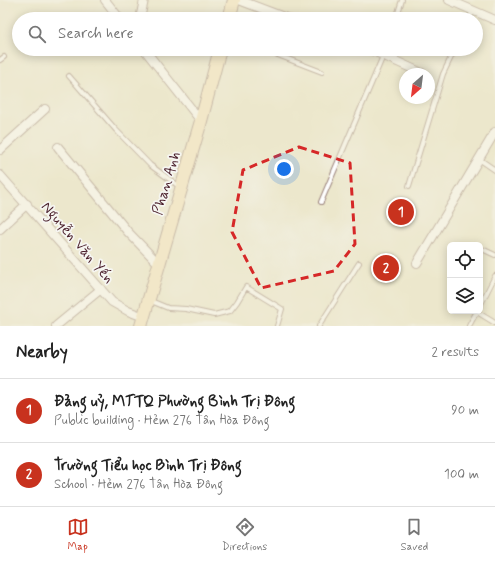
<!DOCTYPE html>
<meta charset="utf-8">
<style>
body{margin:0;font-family:Mynerve,sans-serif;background:#f2f2f2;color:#222}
.controls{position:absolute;right:12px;bottom:12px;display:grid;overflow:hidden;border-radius:6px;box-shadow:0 2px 10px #0003}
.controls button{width:36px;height:36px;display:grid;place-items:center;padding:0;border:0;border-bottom:1px solid #e0e0e0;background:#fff;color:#222;font:20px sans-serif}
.compass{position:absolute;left:399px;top:68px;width:36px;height:36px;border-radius:50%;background:#fff;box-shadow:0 2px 10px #0003;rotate:208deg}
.you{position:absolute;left:284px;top:169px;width:14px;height:14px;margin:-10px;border:3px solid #fff;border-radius:50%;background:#1a73e8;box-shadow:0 0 0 6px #1a73e833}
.badge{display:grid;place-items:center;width:26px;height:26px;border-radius:50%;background:#c8321e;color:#fff;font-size:13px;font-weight:700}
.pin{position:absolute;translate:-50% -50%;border:2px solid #fff;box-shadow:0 1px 4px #0006}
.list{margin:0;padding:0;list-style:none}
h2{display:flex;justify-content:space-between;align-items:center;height:52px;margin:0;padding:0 16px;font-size:17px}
h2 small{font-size:13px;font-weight:400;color:#767676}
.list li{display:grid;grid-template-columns:26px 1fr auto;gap:12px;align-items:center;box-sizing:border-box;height:64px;padding:0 16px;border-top:1px solid #e0e0e0}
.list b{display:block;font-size:15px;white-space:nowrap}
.list p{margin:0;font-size:13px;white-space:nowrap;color:#767676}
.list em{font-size:13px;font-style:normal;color:#767676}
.icon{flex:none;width:22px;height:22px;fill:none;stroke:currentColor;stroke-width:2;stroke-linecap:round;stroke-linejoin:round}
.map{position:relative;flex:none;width:495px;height:326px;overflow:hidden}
.search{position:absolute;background:#fff;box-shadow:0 2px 10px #0003;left:12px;right:12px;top:12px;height:44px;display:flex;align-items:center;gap:10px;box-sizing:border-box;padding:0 14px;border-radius:22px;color:#767676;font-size:15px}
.sheet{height:180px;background:#fff}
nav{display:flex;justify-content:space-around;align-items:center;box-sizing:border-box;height:56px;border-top:1px solid #e0e0e0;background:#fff;font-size:11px;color:#767676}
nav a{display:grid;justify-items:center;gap:2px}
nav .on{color:#c8321e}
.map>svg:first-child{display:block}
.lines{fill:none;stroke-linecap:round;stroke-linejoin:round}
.lane-casing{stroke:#9b837c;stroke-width:6}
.street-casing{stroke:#9b837c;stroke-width:10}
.secondary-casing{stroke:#9b837c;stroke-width:14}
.lane{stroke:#fff;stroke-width:4}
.street{stroke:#fff;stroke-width:8}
.secondary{stroke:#f9e7c3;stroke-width:12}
.marked{fill:none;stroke:#d62828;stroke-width:3;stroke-dasharray:8 5;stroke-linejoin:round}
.labels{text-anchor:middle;stroke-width:3.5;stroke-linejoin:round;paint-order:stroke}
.street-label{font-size:15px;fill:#4a1f2b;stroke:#f6f6f2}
</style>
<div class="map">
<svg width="495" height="326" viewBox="0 0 495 326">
<rect width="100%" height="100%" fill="#f6f6f2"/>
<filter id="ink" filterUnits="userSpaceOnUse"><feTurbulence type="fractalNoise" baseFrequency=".025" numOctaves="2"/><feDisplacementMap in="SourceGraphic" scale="8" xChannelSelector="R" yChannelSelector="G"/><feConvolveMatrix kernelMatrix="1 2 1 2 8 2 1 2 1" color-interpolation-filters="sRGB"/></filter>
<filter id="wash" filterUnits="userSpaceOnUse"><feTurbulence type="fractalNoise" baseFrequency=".012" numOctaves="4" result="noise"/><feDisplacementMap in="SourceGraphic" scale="16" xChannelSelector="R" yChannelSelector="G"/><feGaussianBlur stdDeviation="0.9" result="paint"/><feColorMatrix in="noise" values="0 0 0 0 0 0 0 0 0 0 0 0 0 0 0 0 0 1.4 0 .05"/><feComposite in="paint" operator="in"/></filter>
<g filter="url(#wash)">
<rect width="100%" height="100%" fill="#ece7cc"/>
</g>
<g filter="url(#ink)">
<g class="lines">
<defs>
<path id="lane" d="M396,19L402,0
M469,19L473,11
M262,49L322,72
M0,60L4,57
M69,76L116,130L150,165L180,187
M479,159L495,170
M409,186L443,74L455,49
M321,202L386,49
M480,248L495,255
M151,301L168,308L186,309L214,315L230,311L237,302L246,287L282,309L277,326
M480,306L495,276
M477,312L495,323
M319,326L359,263
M469,326L477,311"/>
<path id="street" d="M105,0L120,19
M239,0L289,19
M449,0L495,20
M140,19L144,0
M144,49L201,121
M369,49L422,73
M58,147L128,232L159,264
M0,150L45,109
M0,175L112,302L128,311L144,317
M0,229L27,204
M417,263L495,132
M56,326L101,289"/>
<path id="secondary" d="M229,19L234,0
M141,326L201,121L220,49"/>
</defs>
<use href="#lane" class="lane-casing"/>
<use href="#street" class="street-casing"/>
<use href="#secondary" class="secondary-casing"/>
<use href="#lane" class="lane"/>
<use href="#street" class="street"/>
<use href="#secondary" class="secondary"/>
</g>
</g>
<path d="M0 0H495V326H0ZM299,147L350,163L355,244L334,271L261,288L232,232L243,170Z" fill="#ece7cc" fill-opacity=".55" fill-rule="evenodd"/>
<path class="marked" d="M299,147L350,163L355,244L334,271L261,288L232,232L243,170Z"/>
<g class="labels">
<g class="street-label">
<text transform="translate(166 183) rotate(-73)" y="5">Phan Anh</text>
<text transform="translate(78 242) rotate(49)" y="5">Nguyễn Văn Yến</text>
</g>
</g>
</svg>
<div class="controls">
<button><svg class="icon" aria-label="locate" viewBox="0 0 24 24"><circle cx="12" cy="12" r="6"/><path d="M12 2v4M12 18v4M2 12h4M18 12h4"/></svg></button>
<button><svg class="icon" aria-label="layers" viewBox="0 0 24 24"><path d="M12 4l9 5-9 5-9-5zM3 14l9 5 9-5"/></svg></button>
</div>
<svg class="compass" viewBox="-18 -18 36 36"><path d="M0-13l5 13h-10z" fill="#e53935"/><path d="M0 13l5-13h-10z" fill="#767676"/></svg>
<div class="you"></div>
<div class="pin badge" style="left:401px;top:212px">1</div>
<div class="pin badge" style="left:386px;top:268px">2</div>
<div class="search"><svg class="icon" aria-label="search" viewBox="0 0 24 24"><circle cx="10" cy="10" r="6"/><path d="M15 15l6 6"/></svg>Search here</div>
</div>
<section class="sheet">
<h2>Nearby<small>2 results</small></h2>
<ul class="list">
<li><span class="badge">1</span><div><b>Đảng uỷ, MTTQ Phường Bình Trị Đông</b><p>Public building · Hẻm 276 Tân Hòa Đông</p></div><em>90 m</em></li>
<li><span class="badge">2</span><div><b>Trường Tiểu học Bình Trị Đông</b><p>School · Hẻm 276 Tân Hòa Đông</p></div><em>100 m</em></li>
</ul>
</section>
<nav>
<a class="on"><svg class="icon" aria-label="map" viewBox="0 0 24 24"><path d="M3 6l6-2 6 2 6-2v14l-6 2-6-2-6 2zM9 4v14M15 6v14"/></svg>Map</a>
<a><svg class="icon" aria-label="directions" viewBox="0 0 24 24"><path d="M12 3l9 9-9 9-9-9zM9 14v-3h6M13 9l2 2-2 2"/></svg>Directions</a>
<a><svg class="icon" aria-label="saved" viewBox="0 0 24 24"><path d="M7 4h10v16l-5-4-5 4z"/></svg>Saved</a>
</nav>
